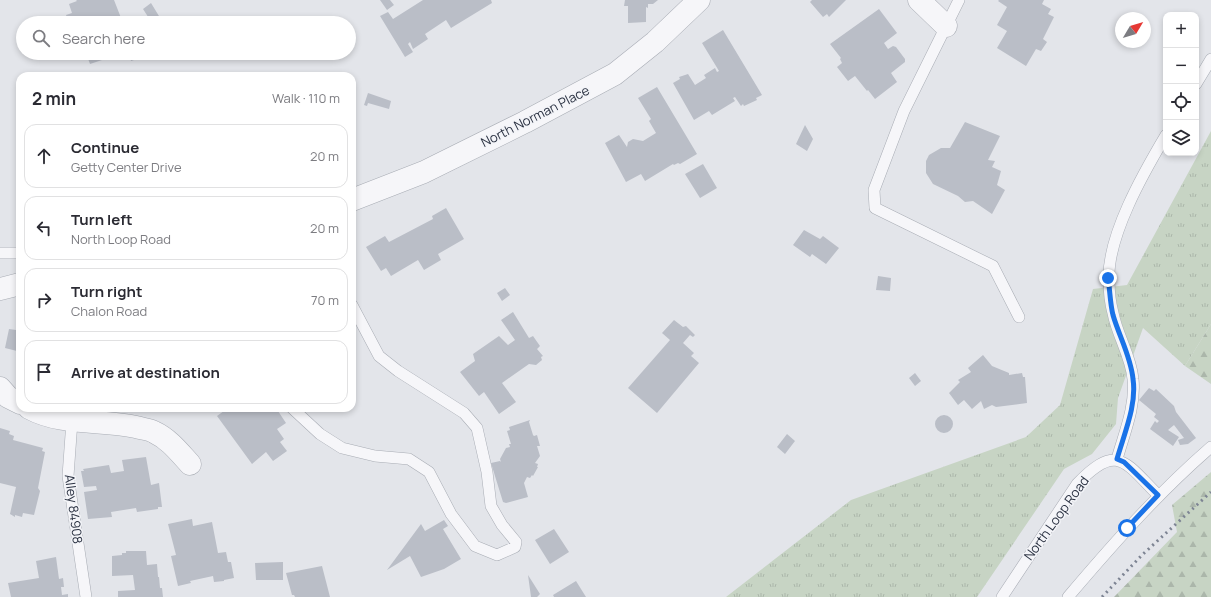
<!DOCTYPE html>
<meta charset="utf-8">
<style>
body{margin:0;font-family:Manrope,sans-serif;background:#f7f7f7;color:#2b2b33}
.controls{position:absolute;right:12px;top:12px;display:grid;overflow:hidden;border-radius:8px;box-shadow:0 2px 6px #0003}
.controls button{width:36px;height:36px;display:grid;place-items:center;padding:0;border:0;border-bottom:1px solid #e1e1e2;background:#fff;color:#2b2b33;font:20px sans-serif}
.compass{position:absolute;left:1115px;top:12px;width:36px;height:36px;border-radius:50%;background:#fff;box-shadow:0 2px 6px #0003;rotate:52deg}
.stop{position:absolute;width:12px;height:12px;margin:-9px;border:3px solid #1a73e8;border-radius:50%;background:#fff}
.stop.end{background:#1a73e8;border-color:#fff;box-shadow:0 1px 4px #0008}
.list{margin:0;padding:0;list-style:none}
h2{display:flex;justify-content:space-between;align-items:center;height:52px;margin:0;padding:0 16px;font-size:17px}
h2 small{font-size:13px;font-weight:400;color:#7c7c81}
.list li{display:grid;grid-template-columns:26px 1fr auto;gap:12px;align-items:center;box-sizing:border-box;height:64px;margin:0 8px 8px;padding:0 8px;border:1px solid #e1e1e2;border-radius:12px}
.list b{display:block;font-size:15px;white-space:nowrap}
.list p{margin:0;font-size:13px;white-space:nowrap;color:#7c7c81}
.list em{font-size:13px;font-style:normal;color:#7c7c81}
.icon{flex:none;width:22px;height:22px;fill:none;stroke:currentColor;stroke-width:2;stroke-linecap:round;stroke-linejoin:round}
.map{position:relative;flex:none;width:1211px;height:597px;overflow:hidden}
.search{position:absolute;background:#fff;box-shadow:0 2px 6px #0003;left:16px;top:16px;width:340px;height:44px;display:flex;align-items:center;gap:10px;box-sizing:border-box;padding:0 14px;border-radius:22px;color:#7c7c81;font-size:15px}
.panel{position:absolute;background:#fff;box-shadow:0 2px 6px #0003;left:16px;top:72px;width:340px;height:340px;border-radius:12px}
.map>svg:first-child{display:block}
.grass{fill:url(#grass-tufts)}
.forest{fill:url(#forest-firs)}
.building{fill:#babec7}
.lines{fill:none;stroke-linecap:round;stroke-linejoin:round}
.lane-casing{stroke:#a8acb4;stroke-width:12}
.street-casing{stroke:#a8acb4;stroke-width:23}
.lane{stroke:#f6f6f9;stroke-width:11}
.street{stroke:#f6f6f9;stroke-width:22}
.rail{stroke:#7d8493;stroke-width:3;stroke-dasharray:2 4;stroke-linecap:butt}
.route{stroke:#1a73e8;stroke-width:5}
.labels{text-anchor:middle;stroke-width:3;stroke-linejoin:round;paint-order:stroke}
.street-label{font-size:13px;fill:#2b3242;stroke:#f3f4f8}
</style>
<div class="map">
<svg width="1211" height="597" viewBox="0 0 1211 597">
<defs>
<pattern id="grass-tufts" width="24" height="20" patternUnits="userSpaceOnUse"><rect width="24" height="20" fill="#c7d4c4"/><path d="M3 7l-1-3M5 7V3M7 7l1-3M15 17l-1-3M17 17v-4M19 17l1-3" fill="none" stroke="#abb6aa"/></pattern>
<pattern id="forest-firs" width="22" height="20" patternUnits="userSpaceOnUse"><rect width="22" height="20" fill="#c7d4c4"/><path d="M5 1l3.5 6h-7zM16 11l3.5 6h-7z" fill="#abb6aa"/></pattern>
</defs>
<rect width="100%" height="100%" fill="#e3e5ea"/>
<path class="grass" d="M1211,131V324L1185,366L1143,328L1118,398L1116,424L1092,454L1064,469L977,597H726L851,500L1026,437L1060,405L1093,289L1127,285Z"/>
<path class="forest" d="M1211,324V384L1185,366Z
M1211,472V597H1114L1177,532L1172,505Z"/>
<path class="building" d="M76,0H114L123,23H69L66,15L72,13L69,4L77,1Z
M380,0H390L394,5L387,10Z
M423,0H491L492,3L451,28L446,20L425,34L428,39L413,49L410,42L408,44L413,52L405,57L380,16L388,12L393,19Z
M625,0H658L653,4H648V8L646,7V22L628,23V6H624Z
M812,0H846L829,17L827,14L823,17L810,2Z
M999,0H1044L1042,4L1051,9L1048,14L1054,17L1043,39L1047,42L1041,51L1036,49L1026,66L997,48L1007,31L997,25L1007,7L998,1Z
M151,3L162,21L159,23H152L143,9Z
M879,9L897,33L884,43L888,49L893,46L896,47L905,59V62L891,73L897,82L875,99L868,90L867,91L855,76L848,81L837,67L842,63L840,59L841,58L830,44Z
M723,30L762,95L756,98L757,100L744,106L743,104L741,106L735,97L733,98L735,101L712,115L709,111L694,120L673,83L680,79L679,77L688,74L695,85L706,78L704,75L715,68L717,72L719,71L702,43Z
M79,53H123L90,64L87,56L81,58Z
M129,53H155L131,61Z
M657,87L697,154L680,164L678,163L674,165L673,164L645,181L641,174L626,182L605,143L619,135L627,147L628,142L633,139L643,141L656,133L649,121L651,119L638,98Z
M368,93L391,101L389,109L368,103L367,106L364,105Z
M965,122L1000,136L988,160L995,161L992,167L1001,171L997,185L1005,190L992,214L973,201L965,202L958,196L933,184L926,173V161L929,155L941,148H950Z
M805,125L813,139L807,151L796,144Z
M703,164L717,188L700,198L685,174Z
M446,208L464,239L438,254L441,260L424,270L418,260L391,276L386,268L381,271L366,247L385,236L389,242L433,219L432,216Z
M804,230L820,239L823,236L839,248L826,264L812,254L810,257L793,245Z
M878,276L891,278L890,291L876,290Z
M505,288L510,295L502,301L497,293Z
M513,312L529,338L533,336L540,346L537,349L543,356L541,357L542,360L536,365L529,364L502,383L516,402L499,414L484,392L479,396L460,372L475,361L473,354L499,336L508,345L515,340L501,320Z
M674,320L683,327L686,326L695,335L693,337L690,335L683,343L694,353L691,356L699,363L657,413L628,388L670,340L662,333Z
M17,325H20V355L16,354L17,351L5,348L9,329L16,330Z
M983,355L992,366L1009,373V375L1022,373L1023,377H1025L1027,403L996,407L992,405L984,409L981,401L972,409L964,400L958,405L949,393L960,382L958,380L971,372L968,368Z
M915,373L921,381L915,386L909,378Z
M1149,388L1154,391L1156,389L1174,406L1176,412L1196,438L1188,444L1180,445L1178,440L1184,438L1174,425L1168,430L1179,437L1173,446L1150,429L1155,421L1157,423L1159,421L1154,417L1156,414L1139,400Z
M228,408H276L286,423L277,429L284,439L280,442L287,451L273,461L266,452L252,464L217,416Z
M935 424a9 9 0 1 1 18 0a9 9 0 1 1-18 0Z
M530,420L529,422L533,435L534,436L537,435L540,446H537L540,456L535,463L538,464L537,467H538L533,476L532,475L530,478L527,477L524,483L528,497L506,503L503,502L491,463L500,461L501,462L500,459L506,448L510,447L509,444H511L507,431L510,430L509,427Z
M0,428L10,431L9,434L14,436L13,440L43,448L42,451L45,452L38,488L40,491L34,515L23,513L22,517L15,515V517L10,514L16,487L0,483Z
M787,434L795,441L785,454L777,447Z
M146,457L151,485L159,483L162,507H158V509L137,512L136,508L111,512L112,517L88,519L84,492L97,490L96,486L84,487L81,471H84L83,469L109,465L111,473L124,471L122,460Z
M192,519L193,526L212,522L218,553L226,552L228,562H231L234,578L224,580V581L214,582L213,576L190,581L191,583L178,586L171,556L176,555L168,524Z
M444,520L448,526L443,529L461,559L444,569L421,577L410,556L387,570L421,524L425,531Z
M554,529L569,552L550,564L535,540Z
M126,551H146L147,565L157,564L158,577H159L160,588H162L163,597H118V591L135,590L133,575L112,576V556L122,555V553H126Z
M56,557L59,579L63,578L64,587H61L62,595L68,594V597H11L8,583L39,578L36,561Z
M283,562V580H256L255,563Z
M322,566L330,597H295L294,595H292L286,573Z
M528,575L540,594L537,597H531Z
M576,581L586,597H554L553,595Z"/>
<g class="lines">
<defs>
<path id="lane" d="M959,0L904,111L874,190L875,208L993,266L1019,317
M1196,84L1211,59
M0,253H20
M292,408L320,434L342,448L375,456L409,459L429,472L451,514L475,546L497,555L515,547L516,542L502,525L491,506L487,472L477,428L464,413L398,371L379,356L352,305
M72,421L68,476L86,597
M1117,459C1124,434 1136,406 1133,379C1131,356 1117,335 1113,313C1110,302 1109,290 1109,280C1107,236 1144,172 1166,135
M1002,597L1077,484C1117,442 1125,462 1158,495
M1068,597C1113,544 1158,493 1211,447"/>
<path id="street" d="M919,0L946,26
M352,200L424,172L525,122L615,74L655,42L699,0
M0,289L20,284
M0,388L8,397L20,403
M29,408C62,426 101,419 136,427C142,429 149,429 154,432C169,439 179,452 190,464"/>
</defs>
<use href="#lane" class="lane-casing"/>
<use href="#street" class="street-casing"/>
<use href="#lane" class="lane"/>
<use href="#street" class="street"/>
<path class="rail" d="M1102,597L1142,555L1211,492"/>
</g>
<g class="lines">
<path class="route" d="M1108,278C1110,290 1110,303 1113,315C1119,336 1131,357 1133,379C1137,405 1124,434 1117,459L1124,462L1158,495L1127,528"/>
</g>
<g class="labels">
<g class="street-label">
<text transform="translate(535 116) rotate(-27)" y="5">North Norman Place</text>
<text transform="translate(74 509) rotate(83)" y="5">Alley 84908</text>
<text transform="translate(1056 518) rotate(-54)" y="5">North Loop Road</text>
</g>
</g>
</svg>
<div class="controls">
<button>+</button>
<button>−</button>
<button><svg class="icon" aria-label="locate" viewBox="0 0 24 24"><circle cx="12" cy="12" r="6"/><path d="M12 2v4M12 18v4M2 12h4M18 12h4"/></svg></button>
<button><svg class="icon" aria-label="layers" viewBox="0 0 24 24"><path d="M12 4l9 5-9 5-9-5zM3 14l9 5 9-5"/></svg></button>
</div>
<svg class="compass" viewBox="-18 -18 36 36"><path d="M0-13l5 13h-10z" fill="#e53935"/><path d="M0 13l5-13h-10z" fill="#7c7c81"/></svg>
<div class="stop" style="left:1127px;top:528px"></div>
<div class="stop end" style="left:1108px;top:278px"></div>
<div class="search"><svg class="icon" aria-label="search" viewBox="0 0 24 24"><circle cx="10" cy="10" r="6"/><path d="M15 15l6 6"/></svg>Search here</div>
<section class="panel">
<h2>2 min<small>Walk · 110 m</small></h2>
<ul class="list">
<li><svg class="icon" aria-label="ahead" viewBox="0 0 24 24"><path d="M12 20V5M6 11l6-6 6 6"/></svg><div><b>Continue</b><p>Getty Center Drive</p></div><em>20 m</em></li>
<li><svg class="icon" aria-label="left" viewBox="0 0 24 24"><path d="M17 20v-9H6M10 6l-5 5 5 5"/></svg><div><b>Turn left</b><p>North Loop Road</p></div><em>20 m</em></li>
<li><svg class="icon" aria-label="right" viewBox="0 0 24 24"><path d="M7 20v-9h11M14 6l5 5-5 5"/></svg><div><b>Turn right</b><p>Chalon Road</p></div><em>70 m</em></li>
<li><svg class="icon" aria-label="arrive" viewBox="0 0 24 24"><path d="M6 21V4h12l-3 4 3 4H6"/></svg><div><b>Arrive at destination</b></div></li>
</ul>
</section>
</div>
